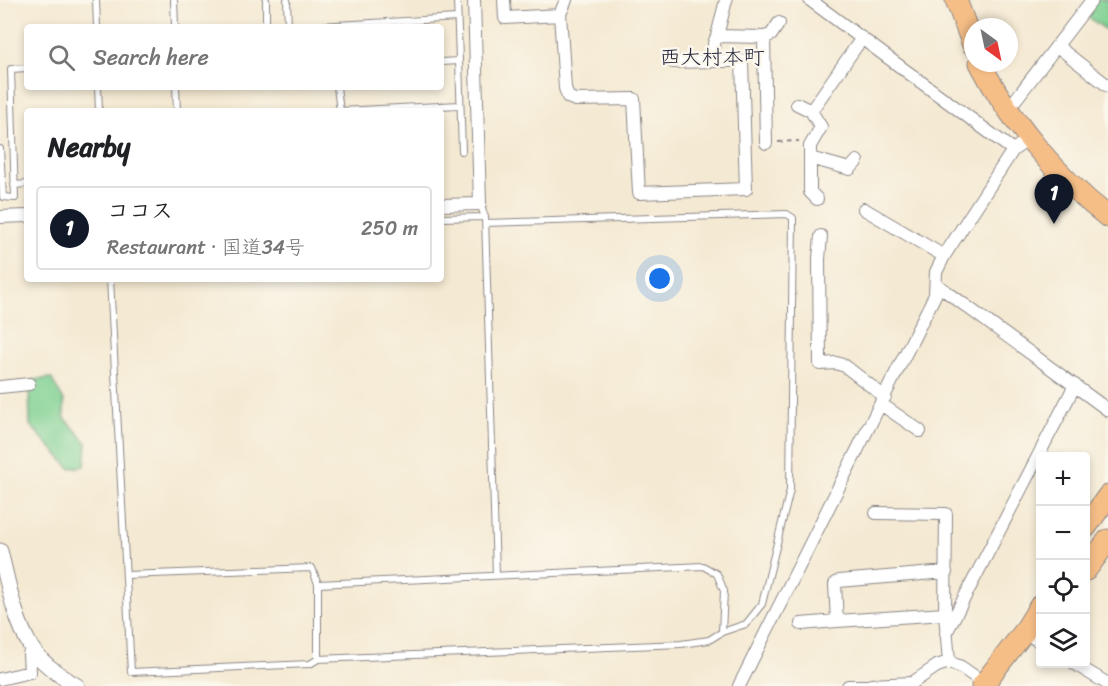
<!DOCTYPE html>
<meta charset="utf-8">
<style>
body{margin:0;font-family:Sriracha,"Klee One",sans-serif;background:#f6f6f6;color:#202124}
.controls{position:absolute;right:18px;bottom:18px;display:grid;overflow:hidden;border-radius:6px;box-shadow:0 3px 9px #0003}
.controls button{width:54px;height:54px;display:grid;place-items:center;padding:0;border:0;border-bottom:2px solid #e0e0e0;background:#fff;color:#202124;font:30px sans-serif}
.compass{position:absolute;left:964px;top:18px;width:54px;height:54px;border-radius:50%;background:#fff;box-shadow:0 3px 9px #0003;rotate:147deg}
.you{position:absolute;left:660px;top:279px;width:21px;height:21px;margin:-15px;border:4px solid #fff;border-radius:50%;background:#1a73e8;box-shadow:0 0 0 9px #1a73e833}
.badge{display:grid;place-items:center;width:39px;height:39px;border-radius:50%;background:#111827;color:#fff;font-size:20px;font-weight:700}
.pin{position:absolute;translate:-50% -50px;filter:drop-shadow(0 2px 3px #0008)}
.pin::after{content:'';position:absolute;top:32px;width:21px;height:18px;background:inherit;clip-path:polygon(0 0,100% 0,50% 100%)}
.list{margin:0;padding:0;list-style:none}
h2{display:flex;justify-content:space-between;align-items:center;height:78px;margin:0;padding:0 24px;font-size:26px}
h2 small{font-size:20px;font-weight:400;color:#757577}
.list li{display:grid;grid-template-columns:39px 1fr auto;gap:18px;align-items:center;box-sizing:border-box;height:84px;margin:0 12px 12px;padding:0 12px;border:2px solid #e0e0e0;border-radius:6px}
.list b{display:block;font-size:22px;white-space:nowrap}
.list p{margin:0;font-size:20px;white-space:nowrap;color:#757577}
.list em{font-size:20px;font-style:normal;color:#757577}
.icon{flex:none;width:33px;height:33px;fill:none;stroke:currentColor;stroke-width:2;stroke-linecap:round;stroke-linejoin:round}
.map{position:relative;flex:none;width:1108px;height:686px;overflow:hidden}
.search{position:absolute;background:#fff;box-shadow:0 3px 9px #0003;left:24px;top:24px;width:420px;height:66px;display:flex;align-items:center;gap:15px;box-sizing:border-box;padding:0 21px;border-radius:6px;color:#757577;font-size:22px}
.panel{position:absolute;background:#fff;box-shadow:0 3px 9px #0003;left:24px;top:108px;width:420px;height:174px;border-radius:6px}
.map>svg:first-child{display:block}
.green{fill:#7ed091;stroke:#507966;stroke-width:1.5}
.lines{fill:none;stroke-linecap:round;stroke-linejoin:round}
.service-casing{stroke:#8b8686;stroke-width:8}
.minor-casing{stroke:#8b8686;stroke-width:14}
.tertiary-casing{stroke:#8b8686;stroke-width:17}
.trunk-casing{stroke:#8b8686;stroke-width:23}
.path{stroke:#8b8686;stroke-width:2;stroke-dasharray:4.5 4.5;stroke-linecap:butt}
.service{stroke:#fff;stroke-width:6}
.minor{stroke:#fff;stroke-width:12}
.tertiary{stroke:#fff;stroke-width:15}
.trunk{stroke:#f6be87;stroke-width:21}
.labels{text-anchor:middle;stroke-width:5;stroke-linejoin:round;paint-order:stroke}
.quarter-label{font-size:21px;fill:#22223b;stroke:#fbf7ec}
</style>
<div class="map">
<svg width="1108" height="686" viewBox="0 0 1108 686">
<rect width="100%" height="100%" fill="#fbf7ec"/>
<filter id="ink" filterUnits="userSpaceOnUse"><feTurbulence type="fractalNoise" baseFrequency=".0167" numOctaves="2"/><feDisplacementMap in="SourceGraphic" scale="12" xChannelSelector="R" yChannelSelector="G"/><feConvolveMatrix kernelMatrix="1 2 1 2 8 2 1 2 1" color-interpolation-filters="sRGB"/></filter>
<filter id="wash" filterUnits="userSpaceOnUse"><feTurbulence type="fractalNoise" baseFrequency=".008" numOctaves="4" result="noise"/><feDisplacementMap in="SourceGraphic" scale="24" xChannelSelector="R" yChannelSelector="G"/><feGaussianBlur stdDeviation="1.35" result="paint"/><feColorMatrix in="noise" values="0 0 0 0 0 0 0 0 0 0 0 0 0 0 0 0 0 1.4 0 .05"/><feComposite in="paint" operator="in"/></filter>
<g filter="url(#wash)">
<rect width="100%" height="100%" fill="#f4e9d2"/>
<path class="green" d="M1097,0H1108V31L1085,15Z
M51,378L64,401V417L87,443L85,466L70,468L30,425L29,384L35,380Z"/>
</g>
<g filter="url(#ink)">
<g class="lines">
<defs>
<path id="service" d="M96,0L97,27
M174,0L175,27
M266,0V27
M287,0L288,27
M457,0L462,151
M303,27L457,18
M441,62L459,61
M98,87L99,111
M176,87L177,111
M337,87L340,111L460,105
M0,149L3,197L15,198L11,69L27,68
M14,185L27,184
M480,204L485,217L496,575
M441,218L485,217
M485,223L787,214L793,218L790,490L762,604L746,624L722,632
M110,279L131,672L310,664L318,659L681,644L709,640L722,632L724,591L717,574L703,566L318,584
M127,575L312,568L318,584V659"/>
<path id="minor" d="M504,0L505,18L560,15
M566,0L560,14L565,88L568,97L575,100L634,99L639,193L746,189L742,61H714
M726,0L717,36L764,37L766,143
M810,0L1013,150
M764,37L771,35L779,23
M1057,46L1108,86
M673,62L714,61V43L717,36
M797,104L811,111L862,38
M1009,108L1092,0
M811,111L821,127L810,146V192L817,199
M810,158L850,169L857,161
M441,205L480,204L474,0
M864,209L944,256
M0,217L27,216
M821,236L819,259L820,364L836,363L845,366L885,397
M936,284L1108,410
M0,387L29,384
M881,404L920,431
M876,513L946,514L945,614L949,662
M945,614L837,621L835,584L839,581L946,572
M801,624L837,621
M1024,632L1040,642
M946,633L1075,385
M1075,664L1108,684
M0,679L30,672L29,654L32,649
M871,685L912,683L937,666L949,662L961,667L984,683
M739,686L935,295L936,272L944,256L1013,150L1030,138
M848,686H870"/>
<path id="tertiary" d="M0,551C8,583 14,618 31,647C40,662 62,677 77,686"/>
<path id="trunk" d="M956,0L973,45
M980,63C1010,121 1057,177 1108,217
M1086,527L1108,496
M1086,570L1108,540
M982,686L1024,632L1040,606"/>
</defs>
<use href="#service" class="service-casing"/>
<use href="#minor" class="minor-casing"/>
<use href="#tertiary" class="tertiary-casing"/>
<use href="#trunk" class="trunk-casing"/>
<path class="path" d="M778,142L799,141"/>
<use href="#service" class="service"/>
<use href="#minor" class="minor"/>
<use href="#tertiary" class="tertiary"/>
<use href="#trunk" class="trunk"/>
</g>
</g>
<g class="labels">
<g class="quarter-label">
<text x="712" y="64">西大村本町</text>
</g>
</g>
</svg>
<div class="controls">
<button>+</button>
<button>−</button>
<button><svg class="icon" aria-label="locate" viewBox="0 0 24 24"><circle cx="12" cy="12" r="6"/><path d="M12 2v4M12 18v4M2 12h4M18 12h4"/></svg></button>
<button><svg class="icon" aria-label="layers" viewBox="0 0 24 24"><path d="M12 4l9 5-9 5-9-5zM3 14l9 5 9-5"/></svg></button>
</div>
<svg class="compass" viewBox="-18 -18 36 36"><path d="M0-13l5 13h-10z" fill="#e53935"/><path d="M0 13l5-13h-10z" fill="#757577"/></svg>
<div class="you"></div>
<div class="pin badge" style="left:1054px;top:224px">1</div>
<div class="search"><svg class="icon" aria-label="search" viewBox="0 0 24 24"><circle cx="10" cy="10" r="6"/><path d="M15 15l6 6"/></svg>Search here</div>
<section class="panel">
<h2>Nearby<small></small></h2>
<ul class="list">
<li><span class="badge">1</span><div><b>ココス</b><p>Restaurant · 国道34号</p></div><em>250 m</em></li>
</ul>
</section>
</div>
